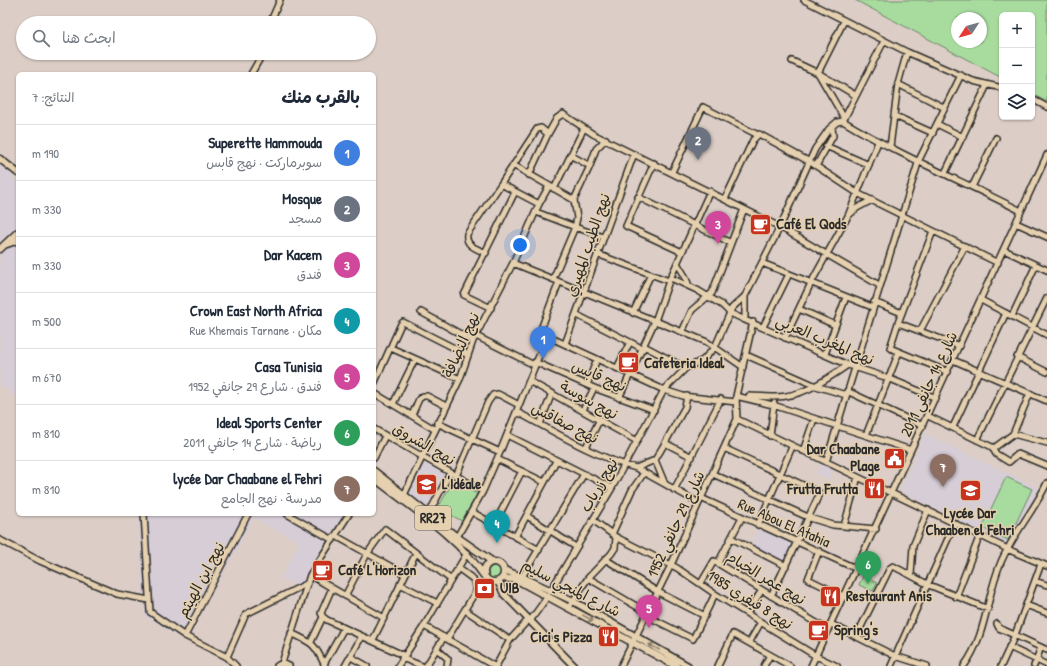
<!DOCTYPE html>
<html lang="ar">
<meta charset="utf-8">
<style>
body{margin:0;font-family:"Patrick Hand","Playpen Sans Arabic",sans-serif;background:#f2f2f3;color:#1f2937;direction:rtl}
.controls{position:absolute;right:12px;top:12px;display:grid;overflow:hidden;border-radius:6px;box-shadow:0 1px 3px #0004}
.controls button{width:36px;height:36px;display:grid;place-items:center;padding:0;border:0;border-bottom:1px solid #e0e1e3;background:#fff;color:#1f2937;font:20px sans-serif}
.compass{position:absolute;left:951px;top:12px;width:36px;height:36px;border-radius:50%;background:#fff;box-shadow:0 1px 3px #0004;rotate:234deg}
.you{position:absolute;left:520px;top:245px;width:14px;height:14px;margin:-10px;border:3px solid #fff;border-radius:50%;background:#1a73e8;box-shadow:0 0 0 6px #1a73e833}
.badge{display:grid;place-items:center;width:26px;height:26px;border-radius:50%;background:#2563eb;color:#fff;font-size:13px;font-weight:700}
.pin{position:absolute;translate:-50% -33px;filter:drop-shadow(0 1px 2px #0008)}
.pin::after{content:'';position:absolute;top:21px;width:14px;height:12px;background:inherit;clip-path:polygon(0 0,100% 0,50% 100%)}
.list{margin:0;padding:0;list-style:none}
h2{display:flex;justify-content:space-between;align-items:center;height:52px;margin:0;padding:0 16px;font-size:17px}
h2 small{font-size:13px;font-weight:400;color:#747a83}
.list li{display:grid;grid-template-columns:26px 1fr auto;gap:12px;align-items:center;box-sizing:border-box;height:56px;padding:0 16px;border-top:1px solid #e0e1e3}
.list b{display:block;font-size:15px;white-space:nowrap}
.list p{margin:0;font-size:13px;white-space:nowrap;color:#747a83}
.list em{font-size:13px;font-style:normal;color:#747a83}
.icon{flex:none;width:22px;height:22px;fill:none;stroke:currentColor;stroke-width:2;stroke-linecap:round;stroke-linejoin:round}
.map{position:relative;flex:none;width:1047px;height:666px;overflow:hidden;direction:ltr}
.search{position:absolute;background:#fff;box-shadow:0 1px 3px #0004;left:16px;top:16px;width:360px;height:44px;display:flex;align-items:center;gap:10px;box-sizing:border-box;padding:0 14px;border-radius:22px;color:#747a83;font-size:15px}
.panel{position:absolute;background:#fff;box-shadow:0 1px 3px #0004;left:16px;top:72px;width:360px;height:444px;border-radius:6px;direction:rtl}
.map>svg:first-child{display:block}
.built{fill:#d6cdd6}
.green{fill:#a8dc9f;stroke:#6a8465;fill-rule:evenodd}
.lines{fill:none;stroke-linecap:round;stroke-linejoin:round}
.minor-casing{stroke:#2b2b2b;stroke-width:8}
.major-casing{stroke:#2b2b2b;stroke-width:9}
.minor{stroke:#e5d0af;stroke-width:5}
.major{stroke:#e5d0af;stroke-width:6}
.oneway{stroke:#887e6d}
.labels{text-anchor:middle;stroke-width:3;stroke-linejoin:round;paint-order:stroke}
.shield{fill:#e5d0af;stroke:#635c53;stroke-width:1}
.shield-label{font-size:14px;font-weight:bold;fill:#2b2b2b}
.poi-label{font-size:15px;font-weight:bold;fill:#2b2b2b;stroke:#e5d0af;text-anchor:start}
.street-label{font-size:15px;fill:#2b2b2b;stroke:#e5d0af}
</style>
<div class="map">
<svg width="1047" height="666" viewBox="0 0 1047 666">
<rect width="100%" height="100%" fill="#dccec6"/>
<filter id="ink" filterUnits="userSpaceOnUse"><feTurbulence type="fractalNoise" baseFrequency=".025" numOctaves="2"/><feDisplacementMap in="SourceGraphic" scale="8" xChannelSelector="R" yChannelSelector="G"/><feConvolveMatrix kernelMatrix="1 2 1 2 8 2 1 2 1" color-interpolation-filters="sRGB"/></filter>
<g filter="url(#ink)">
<path class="built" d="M0,162L8,167L18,187V398L0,385Z
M925,434L1039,488L1008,545L900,491Z
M423,464L436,469L443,474L444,476L427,507H424L408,495V492Z
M821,464L833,470L829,479L816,473Z
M137,514H350L303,588L281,578L299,543L254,518L186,641L145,616Z
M760,528L793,544L784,562L751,546Z"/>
<path class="green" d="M855,0H1047V102L1032,94V15H1002V78ZM957,18H981V42H957Z
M1006,477L1032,489L1008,540L982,528Z
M453,481L477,494L462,521L438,508Z
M488 573a7 7 0 1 1 14 0a7 7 0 1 1-14 0Z
M863,576L877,583L873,591L859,585Z"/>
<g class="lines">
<defs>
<path id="minor" d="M804,0L907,52L973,81L1002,88
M270,23L280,0
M792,61L818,73L855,95
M818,73L844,21
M818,73L843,116
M251,74L263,53
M898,84L945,108
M1032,99L1047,107
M895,116L933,133
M843,121L884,41
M937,124L963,137
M548,134L557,118L563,114L593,134L780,227L879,285
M826,146L869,165
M890,147L898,84L907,52
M570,155L590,166L574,200
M654,163L626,226L682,252
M513,165L574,200L577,218L575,227L603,237
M590,166L596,149L606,139
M816,166L833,136L832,127
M672,172L703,107L758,135
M945,173L987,85
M501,184L537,129L541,128L548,134L529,175
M972,187L996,138
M554,189L584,128
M638,197L731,243L744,209
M725,199L753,140L759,134L810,162L857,193L998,263
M536,212L575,227L553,279
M849,215L857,208L872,200
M1016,223L1047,237
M1004,250L1047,270
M486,253C477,249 465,246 467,234L501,184L539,204L549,186
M597,254L669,281
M513,263L707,342L743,367
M677,263L685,276L689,286
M762,263L872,307
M671,278L697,290L722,305L730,313L745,320L848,365L888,378L936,398
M559,282L541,329L547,336L664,390L683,396L736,402
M981,300L1047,335
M874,302L902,313
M491,308L464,295L515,192
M799,309L835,325
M421,312L473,341
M633,313L651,274
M577,315L630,342L617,368
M1012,316L1036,265
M745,320V296
M898,323L933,231
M763,327L789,274
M920,331L965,246
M682,332L692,310L712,293L731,243
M476,336L534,365
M785,338L811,283L848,216L878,142
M630,342L643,349
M565,344L634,154
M644,346L686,368
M391,348L460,379
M825,354L846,297
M746,355L816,386L846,395
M1017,357L1047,372
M953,360L1047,401
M535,362L594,388L654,410
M948,372L890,348L898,323L960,346
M529,381L637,441
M374,384L401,324L403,322L468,355
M587,385L597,359
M847,391L923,426
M374,393L434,429
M736,396L773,405L911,450
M749,396C758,396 766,397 775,397C803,397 825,380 848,365
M619,398L655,321L669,281L710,191
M393,404L415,359
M583,410L594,388
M517,412C553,431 597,458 636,468L699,503
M412,415L419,399L423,396H427L446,406
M928,416L994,448L1013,434L1047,443
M737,419L1014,552L1047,566
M437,423L500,452
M540,424L552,393
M953,427L1006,313
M374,429L483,491
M1013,434L1030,393
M507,435L612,488
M866,435L899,352
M770,436L774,403
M977,440L1047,298
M665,443L685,407L687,396
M586,447L600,419
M992,447L996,454L1009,462L1018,454L1047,466
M724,448L820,493L771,596
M803,451L814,419
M374,458L385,436
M497,459L544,482
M655,460L665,484
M826,462L919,160L961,75
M636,468L655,460L665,443L692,457
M713,474L810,518L833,525L876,529
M456,476L488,402L493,395L498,394L519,405
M674,490L721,399
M404,495L460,379L473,341L513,263L539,204
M701,498L857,569
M472,512L539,550
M144,514L150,612L185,636L227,657L236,666
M287,514L333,540
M428,515L450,473
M527,516L576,547
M593,520L616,537L677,568L715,594L816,656L837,666
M494,525L522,471
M758,525L792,447
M844,526L858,477
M612,534L632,490L644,473
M336,536L404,574
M457,537L483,491L500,452L547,336
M515,537L556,461
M731,538L786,566
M0,540L40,561L117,594L149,600
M819,551L808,579L845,597
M605,559L658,592L705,616
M718,563L742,517
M310,575L332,588
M911,575L913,546L928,510
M522,577L584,474
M588,578L648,613
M1035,581L1047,585
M701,583L714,561L828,630
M400,584L437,603
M551,590L612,488L664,390L686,368L703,360L715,347L732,308L745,296L780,227L815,149L829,129L837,122L843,121C899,155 962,181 1021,211
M345,596L367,554L385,529L450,579
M956,597L980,535
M1026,605L1047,613
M569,607L588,578L611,554L615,548L616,537
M465,610L510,640
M747,613L762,590
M647,616L693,639L715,594
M384,618L332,588L321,613L323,617L327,620L403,655
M530,621L548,596
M831,624L895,656L927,666
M997,624L999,628L1047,650
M424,626L494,666
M291,633C313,643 315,644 325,666
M185,636L248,514
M856,637L890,568L893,566L929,585L988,609
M447,639L476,591L473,579L458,568
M373,640L416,553
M311,642L323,617
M749,643L761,622
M1009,647L1047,665
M437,649L448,659L447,666
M227,657L246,614L308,583
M351,657L367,666
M402,658L422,666
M324,664L344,628
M277,666L282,663L289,666
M281,666L310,575L349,514
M345,666L362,636
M398,666L424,626L467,553
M426,666L444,637
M496,666L510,640L528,620
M621,666L671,565L737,419L736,396L753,322
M718,666L733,634L790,666
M764,666L770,655
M811,666L1047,155
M891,666L955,523
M964,666C987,635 986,596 1001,562C1013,534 1034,511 1047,483
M1001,666L1015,635L1041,564
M1034,666L1041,647"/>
<path id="major" d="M0,159L18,173
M7,244L18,240
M0,249L18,232
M374,471L457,537L493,562
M374,478C412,508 457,536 485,577
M484 572a10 10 0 1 1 20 0a10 10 0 1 1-20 0Z
M504,570L522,577L571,600L688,666
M503,578L517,580L676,666
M500,580L499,583L504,594L574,666"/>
</defs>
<use href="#minor" class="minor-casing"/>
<use href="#major" class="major-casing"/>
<use href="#minor" class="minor"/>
<use href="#major" class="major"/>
</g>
<defs><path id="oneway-shaft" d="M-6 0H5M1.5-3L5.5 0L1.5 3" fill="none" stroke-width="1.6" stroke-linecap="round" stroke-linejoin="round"/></defs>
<g class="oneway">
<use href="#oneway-shaft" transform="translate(588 618) rotate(29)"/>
<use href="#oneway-shaft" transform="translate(654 647) rotate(-151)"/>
</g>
</g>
<defs>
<symbol id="cafe-square" viewBox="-11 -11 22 22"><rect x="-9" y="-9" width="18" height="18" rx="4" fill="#c8321e" stroke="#e5d0af"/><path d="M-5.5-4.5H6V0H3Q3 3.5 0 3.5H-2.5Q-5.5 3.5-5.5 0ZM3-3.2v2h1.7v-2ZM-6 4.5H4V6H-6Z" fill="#fff"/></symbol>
<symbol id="civic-square" viewBox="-11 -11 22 22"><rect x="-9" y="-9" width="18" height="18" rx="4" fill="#c8321e" stroke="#e5d0af"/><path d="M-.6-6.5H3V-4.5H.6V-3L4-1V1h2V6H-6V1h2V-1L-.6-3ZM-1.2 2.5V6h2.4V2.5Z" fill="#fff"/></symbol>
<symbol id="university-square" viewBox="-11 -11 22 22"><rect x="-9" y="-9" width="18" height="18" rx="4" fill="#c8321e" stroke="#e5d0af"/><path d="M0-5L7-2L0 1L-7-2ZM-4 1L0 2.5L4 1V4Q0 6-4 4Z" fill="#fff"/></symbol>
<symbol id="restaurant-square" viewBox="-11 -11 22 22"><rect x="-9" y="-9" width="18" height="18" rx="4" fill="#c8321e" stroke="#e5d0af"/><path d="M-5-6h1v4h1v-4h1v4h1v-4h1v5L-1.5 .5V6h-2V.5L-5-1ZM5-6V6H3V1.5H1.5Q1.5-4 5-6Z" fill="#fff"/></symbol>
<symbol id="school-square" viewBox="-11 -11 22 22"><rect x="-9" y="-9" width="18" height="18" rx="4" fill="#c8321e" stroke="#e5d0af"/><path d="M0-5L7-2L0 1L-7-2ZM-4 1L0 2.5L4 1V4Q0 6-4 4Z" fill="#fff"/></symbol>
<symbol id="bank-square" viewBox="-11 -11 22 22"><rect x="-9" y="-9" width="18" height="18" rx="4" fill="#c8321e" stroke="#e5d0af"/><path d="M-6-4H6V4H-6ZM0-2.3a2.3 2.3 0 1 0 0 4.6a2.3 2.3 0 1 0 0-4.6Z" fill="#fff"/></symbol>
</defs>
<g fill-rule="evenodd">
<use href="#cafe-square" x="748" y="212" width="25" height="25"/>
<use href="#cafe-square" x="616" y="350" width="25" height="25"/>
<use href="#civic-square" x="882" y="446" width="25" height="25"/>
<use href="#university-square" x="414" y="472" width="25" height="25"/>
<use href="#restaurant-square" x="862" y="476" width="25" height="25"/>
<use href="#school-square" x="958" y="478" width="25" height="25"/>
<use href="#cafe-square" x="310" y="558" width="25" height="25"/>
<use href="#bank-square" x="472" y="576" width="25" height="25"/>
<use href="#restaurant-square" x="818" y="584" width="25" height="25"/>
<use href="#cafe-square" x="806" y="618" width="25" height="25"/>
<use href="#restaurant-square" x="596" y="624" width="25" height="25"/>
</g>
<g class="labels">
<rect class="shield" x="415" y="506" width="36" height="24" rx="3"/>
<g class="shield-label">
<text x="433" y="523">RR27</text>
</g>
<g class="poi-label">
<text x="776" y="229">Café El Qods</text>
<text x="644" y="368">Cafeteria Ideal</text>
<text x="880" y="454" text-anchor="end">Dar Chaabane<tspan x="880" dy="17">Plage</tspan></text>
<text x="442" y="489">L'Idéale</text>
<text x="858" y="494" text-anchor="end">Frutta Frutta</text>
<text x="970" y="518" text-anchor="middle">Lycée Dar<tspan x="970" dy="17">Chaaben el Fehri</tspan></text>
<text x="338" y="575">Café L'Horizon</text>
<text x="500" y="593">UIB</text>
<text x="846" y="601">Restaurant Anis</text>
<text x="834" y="635">Spring's</text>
<text x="592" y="642" text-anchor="end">Cici's Pizza</text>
</g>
<g class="street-label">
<text transform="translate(588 245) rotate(-71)" y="5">نهج الطيب المهيري</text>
<text transform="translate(825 340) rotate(23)" y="5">نهج المغرب العربي</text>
<text transform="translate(461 345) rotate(-66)" y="5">نهج النضافة</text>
<text transform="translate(599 376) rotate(23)" y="5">نهج قابس</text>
<text transform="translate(929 384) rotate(-65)" y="5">شارع 14 جانفي 2011</text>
<text transform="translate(589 400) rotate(29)" y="5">نهج سوسة</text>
<text transform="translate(565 423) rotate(27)" y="5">نهج صفاقس</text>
<text transform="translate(424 444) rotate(30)" y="5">نهج الشروق</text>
<text transform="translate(599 485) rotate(-60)" y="5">نهج زرياب</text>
<text transform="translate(784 523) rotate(24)" y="5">Rue Abou El Atahia</text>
<text transform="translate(676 524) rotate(-65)" y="5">شارع 29 جانفي 1952</text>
<text transform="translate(766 578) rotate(31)" y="5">نهج عمر الخيام</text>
<text transform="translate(201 580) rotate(-62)" y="5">نهج ابن الهيثم</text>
<text transform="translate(571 588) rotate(27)" y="5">شارع المنجي سليم</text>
<text transform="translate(750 600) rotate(32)" y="5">نهج 8 فيفري 1985</text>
</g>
</g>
</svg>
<div class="controls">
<button>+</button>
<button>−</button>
<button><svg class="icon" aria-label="layers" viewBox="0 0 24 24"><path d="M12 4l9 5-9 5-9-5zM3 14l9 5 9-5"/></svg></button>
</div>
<svg class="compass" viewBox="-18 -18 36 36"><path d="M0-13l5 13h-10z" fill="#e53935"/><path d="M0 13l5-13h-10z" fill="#747a83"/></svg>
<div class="you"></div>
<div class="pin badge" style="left:543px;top:359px;background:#3f7fe0">1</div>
<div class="pin badge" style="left:698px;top:160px;background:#6b7280">2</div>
<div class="pin badge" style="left:718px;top:244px;background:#d1479c">3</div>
<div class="pin badge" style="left:497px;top:543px;background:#0f9aa8">4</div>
<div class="pin badge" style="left:649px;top:628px;background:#d1479c">5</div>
<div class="pin badge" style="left:868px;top:584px;background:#2e9e5b">6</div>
<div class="pin badge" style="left:943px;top:487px;background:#8d6e63">7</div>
<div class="search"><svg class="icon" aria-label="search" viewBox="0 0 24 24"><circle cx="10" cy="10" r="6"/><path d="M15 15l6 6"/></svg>ابحث هنا</div>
<section class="panel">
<h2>بالقرب منك<small>النتائج: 7</small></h2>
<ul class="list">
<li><span class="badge" style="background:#3f7fe0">1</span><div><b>Superette Hammouda</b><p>سوبرماركت · نهج قابس</p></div><em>190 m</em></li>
<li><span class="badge" style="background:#6b7280">2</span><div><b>Mosque</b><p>مسجد</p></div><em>330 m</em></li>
<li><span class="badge" style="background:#d1479c">3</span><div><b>Dar Kacem</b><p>فندق</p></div><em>330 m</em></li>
<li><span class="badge" style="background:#0f9aa8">4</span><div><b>Crown East North Africa</b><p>مكان · Rue Khemais Tarnane</p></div><em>500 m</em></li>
<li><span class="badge" style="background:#d1479c">5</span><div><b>Casa Tunisia</b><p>فندق · شارع 29 جانفي 1952</p></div><em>670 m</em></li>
<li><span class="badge" style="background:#2e9e5b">6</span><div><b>Ideal Sports Center</b><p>رياضة · شارع 14 جانفي 2011</p></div><em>810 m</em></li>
<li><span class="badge" style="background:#8d6e63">7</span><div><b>lycée Dar Chaabane el Fehri</b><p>مدرسة · نهج الجامع</p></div><em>810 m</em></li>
</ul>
</section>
</div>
